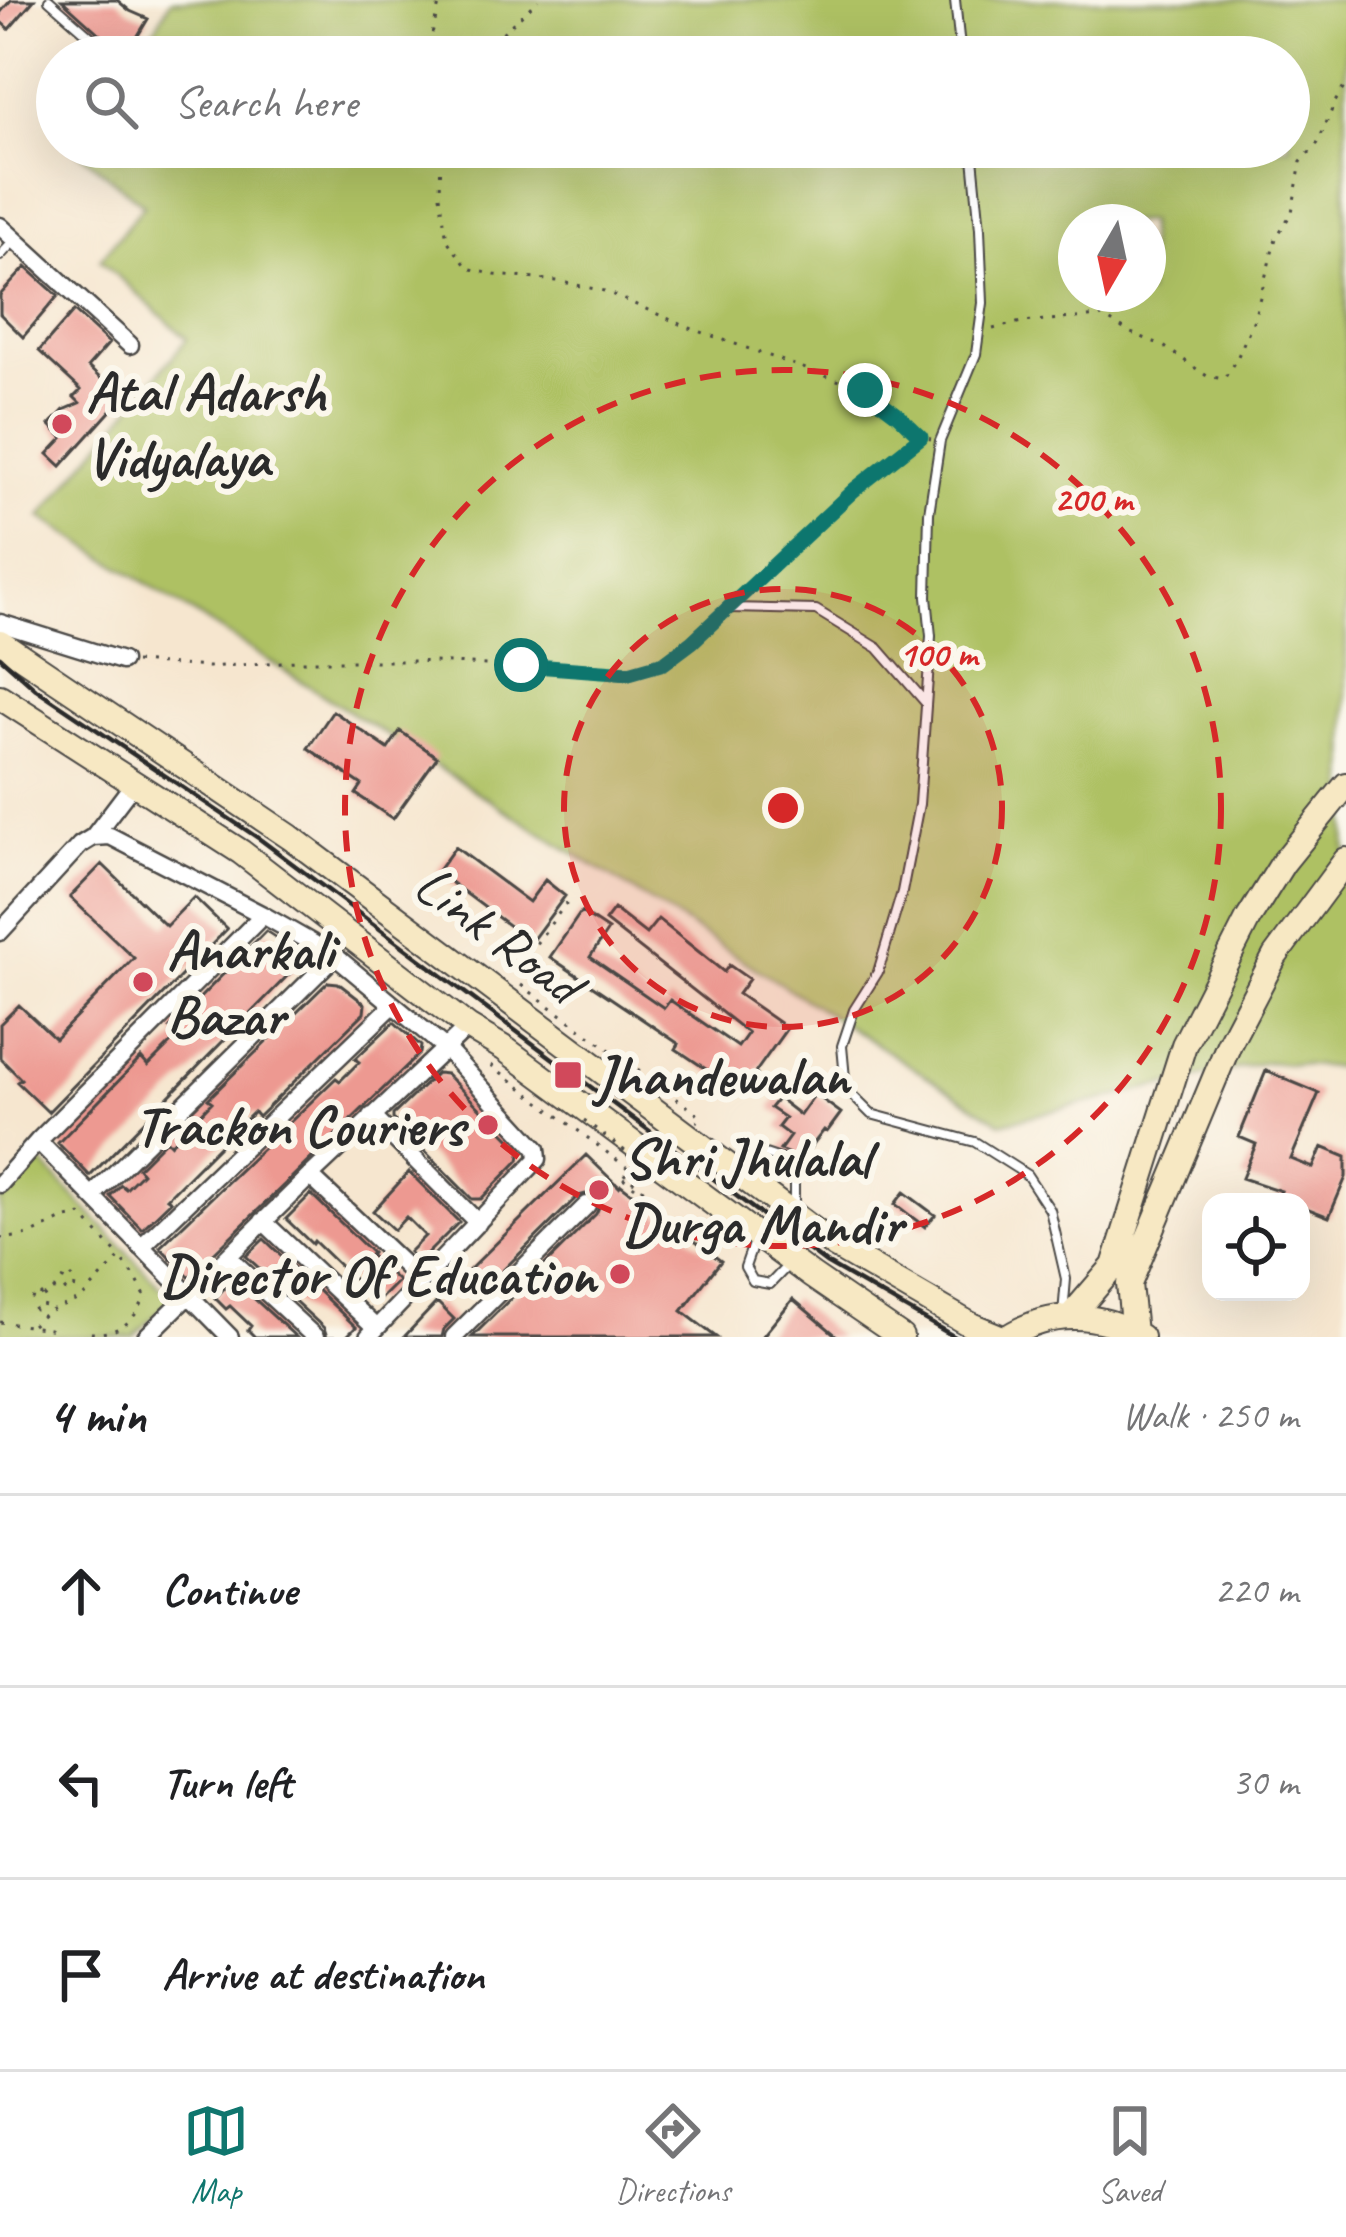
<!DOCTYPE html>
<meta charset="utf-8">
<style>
body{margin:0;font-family:Caveat,sans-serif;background:#f2f2f2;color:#202124}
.controls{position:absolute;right:36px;bottom:36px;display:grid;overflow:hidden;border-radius:24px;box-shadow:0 12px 48px #0002}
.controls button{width:108px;height:108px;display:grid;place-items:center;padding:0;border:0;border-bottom:3px solid #e0e0e0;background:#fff;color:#202124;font:60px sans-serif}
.compass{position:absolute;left:1058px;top:204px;width:108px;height:108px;border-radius:50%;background:#fff;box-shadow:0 12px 48px #0002;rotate:189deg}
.stop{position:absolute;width:36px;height:36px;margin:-27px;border:9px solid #0f766e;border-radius:50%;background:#fff}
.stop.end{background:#0f766e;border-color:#fff;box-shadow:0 3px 12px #0008}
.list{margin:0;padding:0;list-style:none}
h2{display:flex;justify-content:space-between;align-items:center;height:156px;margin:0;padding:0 48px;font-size:51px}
h2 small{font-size:39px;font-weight:400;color:#757577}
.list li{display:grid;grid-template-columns:78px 1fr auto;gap:36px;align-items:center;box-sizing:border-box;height:192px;padding:0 48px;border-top:3px solid #e0e0e0}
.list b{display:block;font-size:45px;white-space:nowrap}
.list em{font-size:39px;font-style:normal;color:#757577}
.icon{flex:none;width:66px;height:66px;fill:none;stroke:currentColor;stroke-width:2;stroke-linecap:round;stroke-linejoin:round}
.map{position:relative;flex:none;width:1346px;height:1337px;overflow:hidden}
.search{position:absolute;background:#fff;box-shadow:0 12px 48px #0002;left:36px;right:36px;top:36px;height:132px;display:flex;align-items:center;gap:30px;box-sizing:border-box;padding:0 42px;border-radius:66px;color:#757577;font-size:45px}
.sheet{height:732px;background:#fff}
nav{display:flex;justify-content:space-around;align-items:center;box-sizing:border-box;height:168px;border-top:3px solid #e0e0e0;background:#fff;font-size:33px;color:#757577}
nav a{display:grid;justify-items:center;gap:6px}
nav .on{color:#0f766e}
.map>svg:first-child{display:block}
.green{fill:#aec164;stroke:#6c7648;stroke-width:3;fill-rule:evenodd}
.building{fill:#ed9991}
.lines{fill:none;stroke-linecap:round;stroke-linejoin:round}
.lane-casing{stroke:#494744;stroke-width:12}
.street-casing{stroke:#494744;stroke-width:21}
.secondary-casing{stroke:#494744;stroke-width:28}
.path{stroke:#494744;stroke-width:3;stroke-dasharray:3 9;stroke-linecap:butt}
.lane{stroke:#fff;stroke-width:8}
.street{stroke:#fff;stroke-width:16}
.secondary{stroke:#f7e8c3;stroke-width:24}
.rail{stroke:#2b2b2b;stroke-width:4.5}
.path-bridge{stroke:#494744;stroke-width:3;stroke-dasharray:3 9;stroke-linecap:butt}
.route{stroke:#0f766e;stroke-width:15}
.ring{fill:none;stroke:#d62828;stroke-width:6;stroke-dasharray:21 15}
.poi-dot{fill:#d1495b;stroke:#fbf7ec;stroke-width:4.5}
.labels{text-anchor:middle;stroke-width:12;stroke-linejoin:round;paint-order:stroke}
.poi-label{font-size:57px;font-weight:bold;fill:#2b2b2b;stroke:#fbf7ec;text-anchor:start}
.street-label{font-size:57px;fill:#2b2b2b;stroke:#fbf7ec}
.centre{fill:#d62828;stroke:#fbf7ec;stroke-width:6}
.ring-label{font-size:36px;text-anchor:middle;font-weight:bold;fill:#d62828;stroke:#fbf7ec;stroke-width:12;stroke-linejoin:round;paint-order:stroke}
</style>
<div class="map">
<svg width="1346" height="1337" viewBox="0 0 1346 1337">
<rect width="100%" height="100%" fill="#fbf7ec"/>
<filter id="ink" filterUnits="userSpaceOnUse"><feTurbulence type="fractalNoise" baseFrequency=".00833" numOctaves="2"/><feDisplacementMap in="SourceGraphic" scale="24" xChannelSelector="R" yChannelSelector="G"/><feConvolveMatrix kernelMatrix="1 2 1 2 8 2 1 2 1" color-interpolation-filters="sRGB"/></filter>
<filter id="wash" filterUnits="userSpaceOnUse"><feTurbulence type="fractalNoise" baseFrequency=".004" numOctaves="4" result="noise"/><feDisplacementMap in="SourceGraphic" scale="48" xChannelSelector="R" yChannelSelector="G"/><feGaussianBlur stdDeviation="2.7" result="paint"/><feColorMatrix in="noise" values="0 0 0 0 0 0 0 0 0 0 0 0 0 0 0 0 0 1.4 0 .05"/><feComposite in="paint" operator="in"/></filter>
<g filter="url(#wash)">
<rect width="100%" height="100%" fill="#f6e6cf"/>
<path class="green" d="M171,0H1346V1068L1266,1062L1001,1123L41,517L187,339L100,260L144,205L73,147H1289V57H130L155,29ZM1076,222H1148V294H1076Z
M39,1160L172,1299L133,1337H0V1202Z"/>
<g id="blocks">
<path class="building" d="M11,0H34L9,29L0,21V13Z
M62,0H117L130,11L148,19L125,57Z
M26,267L58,296L23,337L0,314V295Z
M74,311L109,343L88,367L111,388H122L124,396L61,466L48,454L63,438L50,425L64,410L80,403L74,397L81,390L39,351Z
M333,711L388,749L400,731L437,757L393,819L356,794L362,785L308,748Z
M455,847L529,902L545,880L565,896L531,942L437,872Z
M102,864L166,926L194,897L227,929L48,1112L17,1082L21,1079L0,1058V1024L19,1005L55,1039L134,958L70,897Z
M614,909L646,934L658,919L724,972L729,965L749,979L738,994L787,1028L755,1073L757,1075L743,1094L676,1049L679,1044L550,957L581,912L608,930L590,957L664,1008L670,1000L738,1047L748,1033L605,921Z
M266,931L306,957L90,1176L58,1143L141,1058L148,1066L178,1036L170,1028Z
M328,982L338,983L365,1004L364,1013L258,1117L254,1112L223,1142L167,1198L171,1201L142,1229L110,1196L121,1185L126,1189L142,1173L138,1168L166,1140L170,1144L184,1131L212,1102L208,1099Z
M394,1022L421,1046L420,1053L189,1277L160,1247L336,1078L340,1081L359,1062L355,1059Z
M1266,1071L1319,1093L1291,1159L1313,1168L1322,1147L1346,1157V1177L1329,1217L1301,1206V1202H1276L1281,1191L1242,1178L1256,1144L1239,1137Z
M437,1073L446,1074L521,1150L519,1160L481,1199H472L393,1119V1115Z
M815,1094L841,1113L827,1132L824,1130L797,1165L789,1154L780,1150L790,1136L778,1127L785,1118L770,1108L778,1098L800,1115Z
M586,1155L619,1187L621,1185L721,1261L682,1311L716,1337H472L596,1214L599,1207L597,1197L589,1193L578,1196L478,1295L461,1278Z
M409,1172L459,1222L419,1262L409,1252L425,1236L406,1217L394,1230L373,1211Z
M904,1192L935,1215L925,1227L895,1204Z
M311,1194L372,1253L370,1255L398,1281L377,1302L314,1241L312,1244L286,1219Z
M264,1239L356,1327L346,1337H327L324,1328L246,1256Z
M233,1279L296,1337H255L248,1330L251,1326L230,1306L226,1309L215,1298Z
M793,1299L838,1337H762Z
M437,1302L454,1319L444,1329L442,1337H404Z"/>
</g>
</g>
<g filter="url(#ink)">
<use href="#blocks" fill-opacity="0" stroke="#494744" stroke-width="3"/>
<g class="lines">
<defs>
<path id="lane" d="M49,0L114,57
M955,0L961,57
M972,147L980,229L983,303L976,354L940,441L929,513L927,597L931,636L919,804L902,892L878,972L854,1010L842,1046L846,1089L871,1114L975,1142L1027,1175L1050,1210L1066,1279L1063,1314
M0,256L15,240
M729,608L816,610L878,648L926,703
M735,1169L752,1155L762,1153L783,1160L794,1175V1207
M754,1241L745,1267L753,1281L770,1284L791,1262"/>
<path id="street" d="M0,226L130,345
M0,623L122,661
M93,837L134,783
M0,932L80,845L93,837L110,836L263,915L335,956L444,1047L537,1149L538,1159L368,1337
M372,1116L478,1223
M310,1176L421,1281
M0,1184L38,1141
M93,1195L335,956
M263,1221L376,1328
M141,1247L393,1005
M228,1257L315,1337
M146,1337L310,1176L468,1027
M230,1337L38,1141L263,915
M454,1337L587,1205"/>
<path id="secondary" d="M0,642L290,837L835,1246L971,1325L1000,1337
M0,697L241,852L468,1027L505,1049L812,1276L901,1337
M1071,1316L1114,1266L1184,1045L1248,919L1283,863L1346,785
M1134,1333L1129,1284L1229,1044L1275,956L1346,860
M1008,1337C1051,1310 1098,1311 1141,1337"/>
</defs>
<use href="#lane" class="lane-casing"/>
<use href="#street" class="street-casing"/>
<use href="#secondary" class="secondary-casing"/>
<path class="path" d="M433,57L431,39L440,0
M476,57L538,0
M441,147L440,195L447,240L468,268L495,275L558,281L604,291L690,328L865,390L920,435
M993,329L1021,322L1102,316L1131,333L1162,345L1207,376L1224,379L1238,356L1254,319L1276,238L1292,212L1301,162L1318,143L1335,102L1346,84
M738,598L903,448L921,437L931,439
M135,662L208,667L296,661H415L629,673L664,663L692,642L719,617
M529,953L571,897
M521,985L691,1109L701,1117L697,1122
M491,1065L633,1172
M623,1178L646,1195L647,1192L629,1178L634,1170
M601,1201L612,1190
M0,1239L30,1235L63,1219L81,1215L119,1256
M71,1276L76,1282L74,1290L66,1291L61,1285L64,1278Z
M40,1294L45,1300L43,1308L35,1310L31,1303L33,1296Z
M43,1297L60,1286
M0,1322L49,1329L58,1337
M32,1325L46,1313L82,1298L120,1257L136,1278L145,1296C134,1325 114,1337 82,1332"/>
<use href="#lane" class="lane"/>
<use href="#street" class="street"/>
<use href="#secondary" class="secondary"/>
<path class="rail" d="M0,657L36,689L261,840L826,1263L955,1337"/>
<path class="path-bridge" d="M584,1120L637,1160L612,1190"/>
</g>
</g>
<g class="lines" filter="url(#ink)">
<path class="route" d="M521,665L629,673L664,663L692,642L854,490L921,437L898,415L865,390"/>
</g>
<circle cx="783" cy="808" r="219" fill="#d62828" fill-opacity=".12"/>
<g class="ring">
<circle cx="783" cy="808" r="219"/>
<circle cx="783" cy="808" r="438"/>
</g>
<g class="poi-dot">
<circle cx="62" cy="424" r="12"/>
<circle cx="143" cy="982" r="12"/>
<rect x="553" y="1060" width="30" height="30" rx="6"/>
<circle cx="488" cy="1125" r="12"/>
<circle cx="599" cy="1190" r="12"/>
<circle cx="620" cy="1274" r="12"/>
</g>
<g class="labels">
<g class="poi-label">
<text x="86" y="411">Atal Adarsh<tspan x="86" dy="66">Vidyalaya</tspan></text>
<text x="167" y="969">Anarkali<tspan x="167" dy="66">Bazar</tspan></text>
<text x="595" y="1095">Jhandewalan</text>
<text x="464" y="1145" text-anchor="end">Trackon Couriers</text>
<text x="623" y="1177">Shri Jhulalal<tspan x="623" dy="66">Durga Mandir</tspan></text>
<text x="596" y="1294" text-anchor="end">Director Of Education</text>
</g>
<g class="street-label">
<text transform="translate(499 933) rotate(37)" y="20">Link Road</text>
</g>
</g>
<circle cx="783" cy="808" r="18" class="centre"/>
<g class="ring-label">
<text x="1093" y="511">200 m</text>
<text x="938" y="666">100 m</text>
</g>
</svg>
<div class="controls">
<button><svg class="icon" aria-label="locate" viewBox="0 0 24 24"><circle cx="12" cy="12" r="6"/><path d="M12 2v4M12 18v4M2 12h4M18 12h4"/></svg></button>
</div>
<svg class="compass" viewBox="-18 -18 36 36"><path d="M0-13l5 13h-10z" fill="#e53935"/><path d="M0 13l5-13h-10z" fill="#757577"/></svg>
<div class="stop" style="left:521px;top:665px"></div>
<div class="stop end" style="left:865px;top:390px"></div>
<div class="search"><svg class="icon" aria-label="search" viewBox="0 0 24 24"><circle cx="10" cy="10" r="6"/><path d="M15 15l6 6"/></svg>Search here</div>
</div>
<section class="sheet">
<h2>4 min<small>Walk · 250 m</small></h2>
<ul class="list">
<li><svg class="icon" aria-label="ahead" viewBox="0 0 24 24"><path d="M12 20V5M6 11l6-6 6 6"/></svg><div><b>Continue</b></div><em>220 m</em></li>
<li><svg class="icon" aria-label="left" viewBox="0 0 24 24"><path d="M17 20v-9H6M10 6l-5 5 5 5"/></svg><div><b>Turn left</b></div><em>30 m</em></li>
<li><svg class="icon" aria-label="arrive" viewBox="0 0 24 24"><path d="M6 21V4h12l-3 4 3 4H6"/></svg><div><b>Arrive at destination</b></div></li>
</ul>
</section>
<nav>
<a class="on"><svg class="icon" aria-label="map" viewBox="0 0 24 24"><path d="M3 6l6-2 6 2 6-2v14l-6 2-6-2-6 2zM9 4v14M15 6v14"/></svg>Map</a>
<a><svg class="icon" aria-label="directions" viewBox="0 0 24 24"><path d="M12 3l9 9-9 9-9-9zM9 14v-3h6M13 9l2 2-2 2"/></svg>Directions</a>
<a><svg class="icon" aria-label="saved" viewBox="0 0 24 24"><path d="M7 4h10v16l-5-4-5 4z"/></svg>Saved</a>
</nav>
